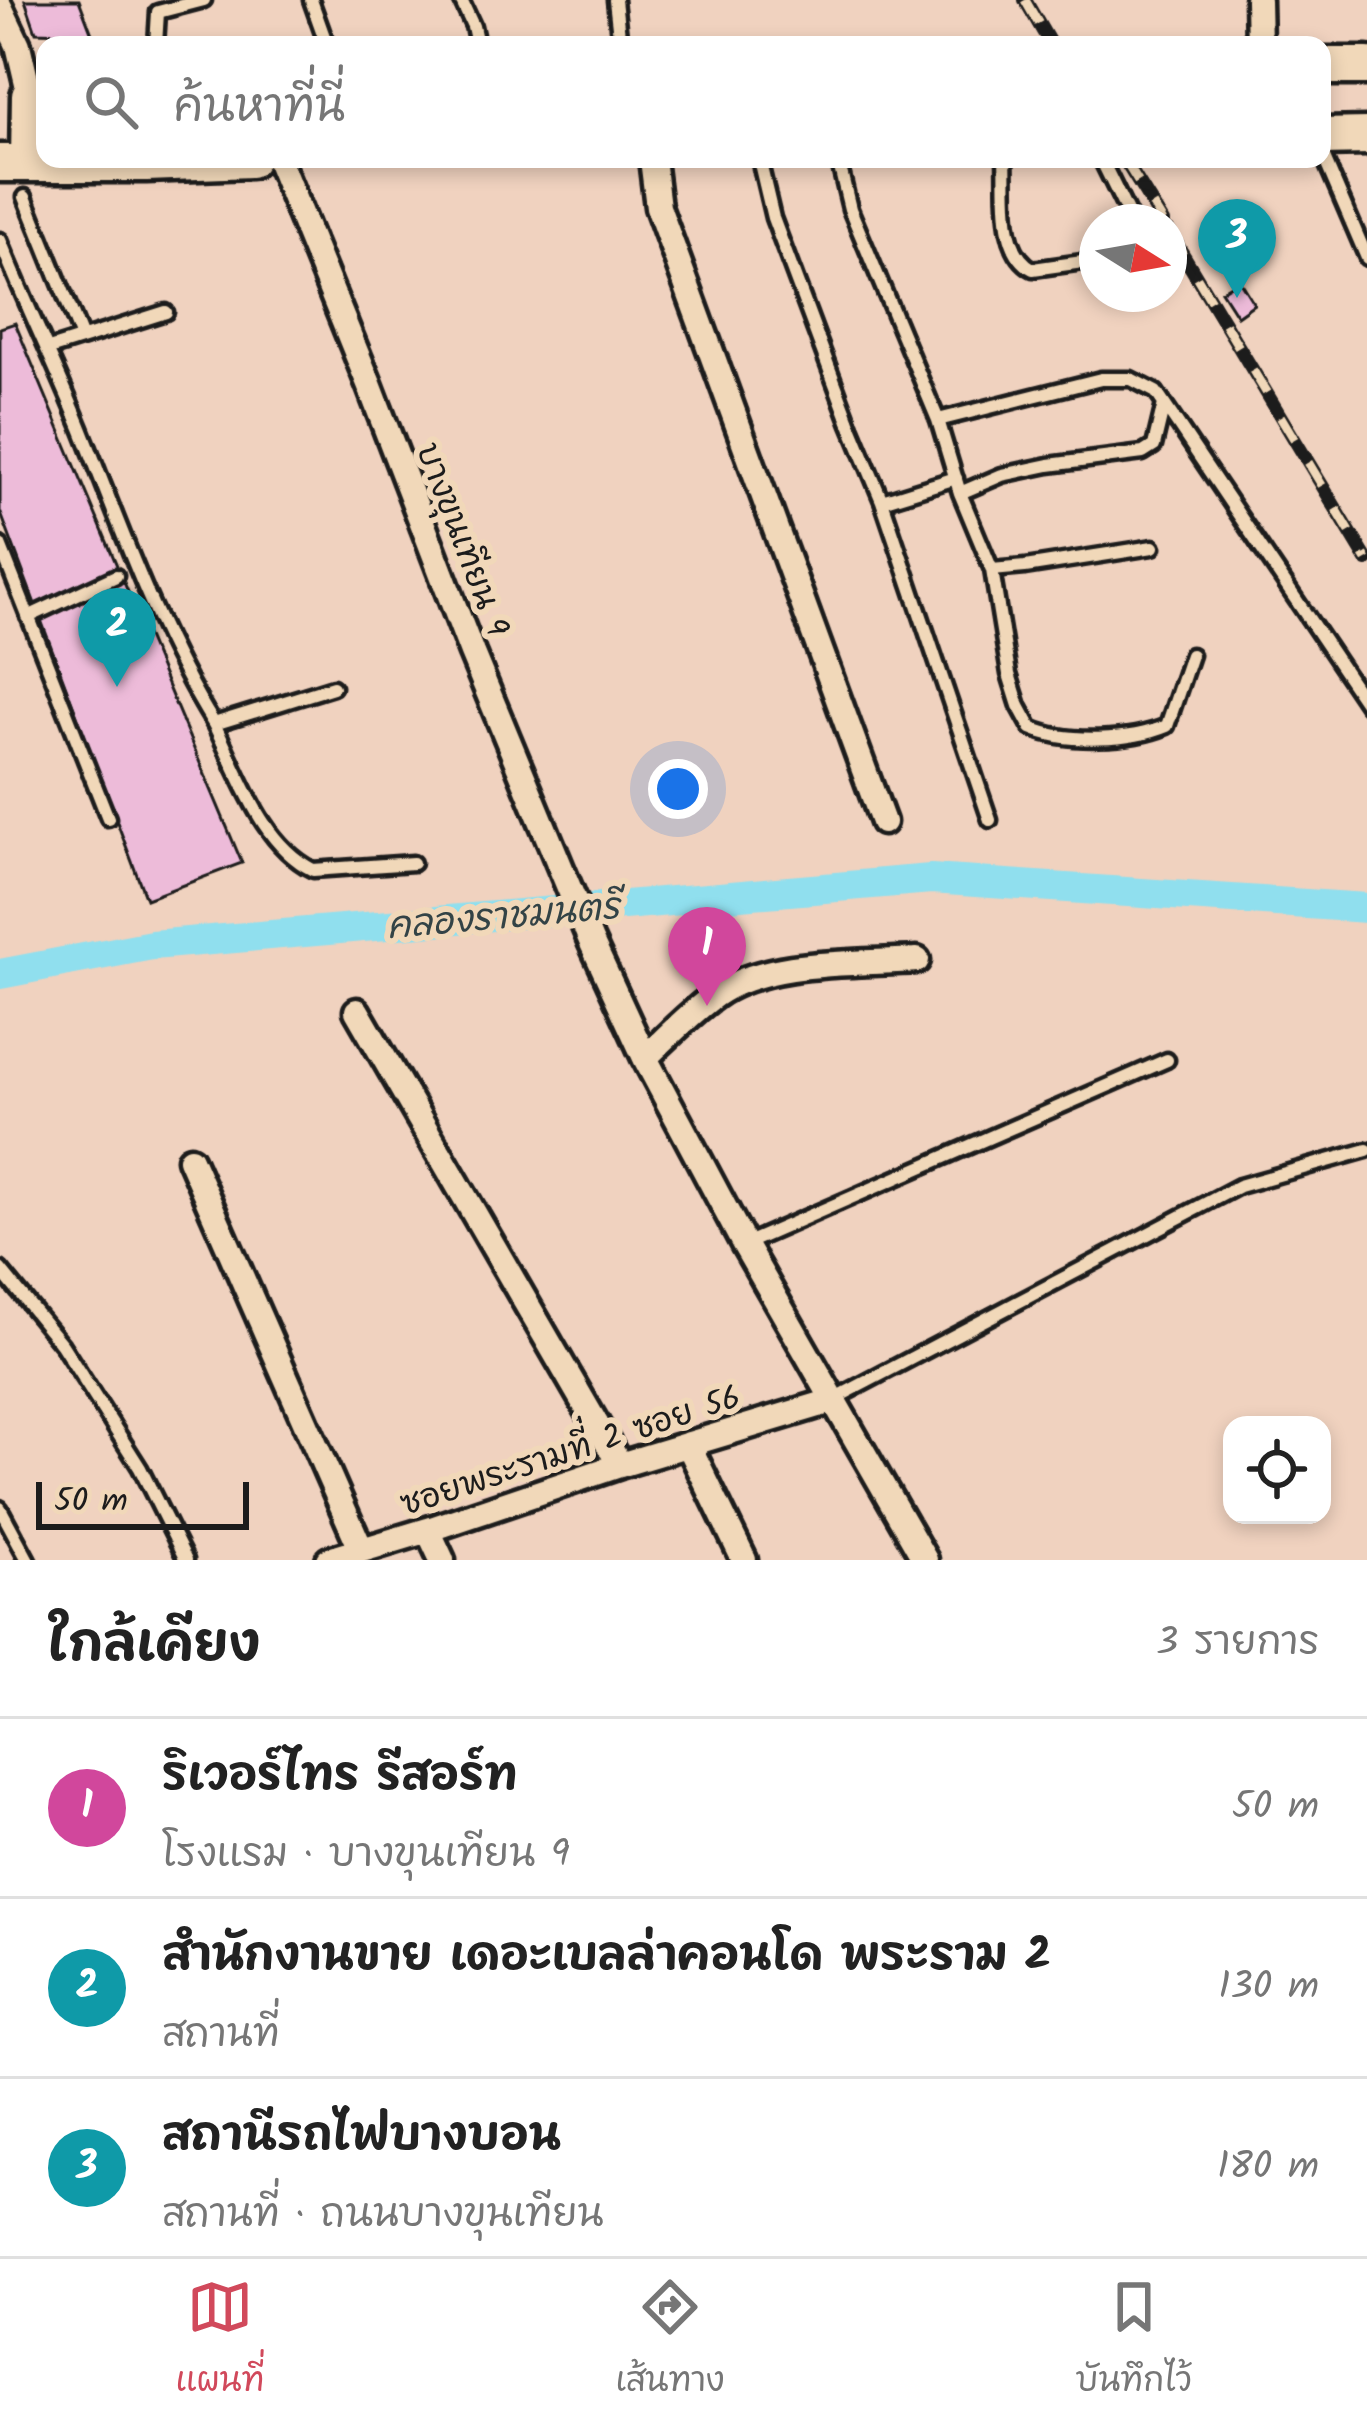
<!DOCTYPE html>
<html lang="th">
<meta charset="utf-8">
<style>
body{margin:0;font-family:Kalam,"Playpen Sans Thai",sans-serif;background:#f2f2f2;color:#222}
.controls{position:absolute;right:36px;bottom:36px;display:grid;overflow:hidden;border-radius:24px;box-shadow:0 6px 18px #0003}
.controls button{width:108px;height:108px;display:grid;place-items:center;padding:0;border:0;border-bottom:3px solid #e0e0e0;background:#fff;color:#222;font:60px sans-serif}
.compass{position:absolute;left:1079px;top:204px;width:108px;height:108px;border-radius:50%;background:#fff;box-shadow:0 6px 18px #0003;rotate:101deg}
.scale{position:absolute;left:36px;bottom:30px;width:213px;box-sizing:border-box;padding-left:12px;border:6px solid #1c1c1c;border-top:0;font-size:33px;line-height:42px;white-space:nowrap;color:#1c1c1c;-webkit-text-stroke:9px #f1d8b9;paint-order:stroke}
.you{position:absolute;left:678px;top:789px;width:42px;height:42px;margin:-30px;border:9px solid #fff;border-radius:50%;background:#1a73e8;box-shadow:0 0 0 18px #1a73e833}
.badge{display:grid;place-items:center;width:78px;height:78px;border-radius:50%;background:#d1495b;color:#fff;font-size:39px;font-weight:700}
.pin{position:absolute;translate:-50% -99px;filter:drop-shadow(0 3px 6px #0008)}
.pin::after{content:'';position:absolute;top:63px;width:42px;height:36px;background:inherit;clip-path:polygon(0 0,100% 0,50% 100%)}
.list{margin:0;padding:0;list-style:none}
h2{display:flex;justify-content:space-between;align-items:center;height:156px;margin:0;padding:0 48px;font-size:51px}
h2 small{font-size:39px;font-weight:400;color:#767676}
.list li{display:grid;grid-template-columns:78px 1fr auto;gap:36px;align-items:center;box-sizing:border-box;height:180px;padding:0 48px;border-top:3px solid #e0e0e0}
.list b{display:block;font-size:45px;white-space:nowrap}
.list p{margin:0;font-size:39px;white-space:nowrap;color:#767676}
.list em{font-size:39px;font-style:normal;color:#767676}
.icon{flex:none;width:66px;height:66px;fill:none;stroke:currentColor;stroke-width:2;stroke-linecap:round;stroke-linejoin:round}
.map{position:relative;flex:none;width:1367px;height:1560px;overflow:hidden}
.search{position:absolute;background:#fff;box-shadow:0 6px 18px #0003;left:36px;right:36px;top:36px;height:132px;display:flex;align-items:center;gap:30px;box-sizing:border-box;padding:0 42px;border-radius:24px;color:#767676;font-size:45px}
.sheet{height:696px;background:#fff}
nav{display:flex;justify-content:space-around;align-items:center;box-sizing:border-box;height:168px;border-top:3px solid #e0e0e0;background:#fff;font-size:33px;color:#767676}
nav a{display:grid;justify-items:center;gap:6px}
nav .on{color:#d1495b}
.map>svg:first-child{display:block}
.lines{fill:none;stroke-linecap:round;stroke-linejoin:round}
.canal{stroke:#90dfee;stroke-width:30}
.building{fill:#edbbd9;stroke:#1c1c1c;stroke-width:3}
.lane-casing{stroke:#1c1c1c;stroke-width:21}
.street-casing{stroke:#1c1c1c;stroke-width:33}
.secondary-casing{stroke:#1c1c1c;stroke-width:45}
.lane{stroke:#f1d8b9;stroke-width:12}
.street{stroke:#f1d8b9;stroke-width:24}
.secondary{stroke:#f1d8b9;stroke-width:36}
.rail-casing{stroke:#1c1c1c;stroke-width:14}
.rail{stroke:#f1d8b9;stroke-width:9;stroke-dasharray:27;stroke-linecap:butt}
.labels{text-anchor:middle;stroke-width:12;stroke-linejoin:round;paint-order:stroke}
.street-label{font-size:33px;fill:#1c1c1c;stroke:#f1d8b9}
.water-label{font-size:36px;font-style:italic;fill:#334346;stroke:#f1d8b9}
</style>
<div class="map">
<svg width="1367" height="1560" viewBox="0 0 1367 1560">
<rect width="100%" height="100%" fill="#f0d2bf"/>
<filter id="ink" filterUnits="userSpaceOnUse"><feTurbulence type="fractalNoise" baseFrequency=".00833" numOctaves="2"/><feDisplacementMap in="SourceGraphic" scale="24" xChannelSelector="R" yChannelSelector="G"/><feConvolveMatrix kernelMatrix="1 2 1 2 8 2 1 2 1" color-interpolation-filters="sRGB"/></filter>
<g filter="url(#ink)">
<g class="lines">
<path class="canal" d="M0,974L152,945L931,879L1367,908"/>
</g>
<path class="building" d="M25,0H79L92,34L36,32Z
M1239,280L1254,304L1237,316L1221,291Z
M15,323L242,863L146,899L0,511V328Z"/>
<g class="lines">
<defs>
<path id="lane" d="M311,0L327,45
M461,0L473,26L477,45
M615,0L620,45
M156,45L158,12L204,0
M1322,153L1367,258
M759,159L773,218L850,424L882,501L990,820
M838,159L850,209L938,420L960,493L992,570L1009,674L1019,706L1031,728C1067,744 1131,741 1167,726L1191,655
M1005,159C1007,192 999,251 1033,269L1097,260
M1101,159L1132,222
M25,197L82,338
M0,240C25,303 55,364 81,428C121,528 157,632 214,724L333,687
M49,349L166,312
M938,420L1101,379H1131L1156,392L1367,705
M960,493L1002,475L1049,465L1143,453L1154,446L1164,404
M882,501L956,478
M0,545L108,818
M992,570L1025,567L1153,547
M28,617L116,576
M214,724C240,775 260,843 313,870L413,863
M745,1244L1167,1060
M0,1269L62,1345L140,1468L186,1560
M832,1400L1239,1186L1367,1150
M0,1508L28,1560"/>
<path id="street" d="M1258,0L1259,45
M0,7L18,45L30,96
M278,159L369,384L472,653L591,941L645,1058L744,1244L925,1560
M652,159L658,207L883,822
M357,1011L620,1465
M645,1058C668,1036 690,1013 715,995C766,959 856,964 917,960
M190,1159L361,1549
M688,1444L744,1560
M428,1530L442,1560
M329,1560L428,1530L620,1465L832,1401"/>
<path id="secondary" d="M1322,66H1367
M1322,137L1367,136
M29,162L30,96
M0,163H146L250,159"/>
</defs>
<use href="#lane" class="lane-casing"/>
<use href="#street" class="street-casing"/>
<use href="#secondary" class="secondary-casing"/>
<use href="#lane" class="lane"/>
<use href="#street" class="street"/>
<use href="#secondary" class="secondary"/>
<defs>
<path id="rail" d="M1025,0L1051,45
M1124,159L1163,222
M1169,231L1367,560"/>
</defs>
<use href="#rail" class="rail-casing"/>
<use href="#rail" class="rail"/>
</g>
</g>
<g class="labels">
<g class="street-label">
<text transform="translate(464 539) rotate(69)" y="12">บางขุนเทียน 9</text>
<text transform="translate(570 1449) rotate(-18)" y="12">ซอยพระรามที่ 2 ซอย 56</text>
</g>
<g class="water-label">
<text transform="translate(503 915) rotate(-5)" y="13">คลองราชมนตรี</text>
</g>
</g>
</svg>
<div class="controls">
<button><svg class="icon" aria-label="locate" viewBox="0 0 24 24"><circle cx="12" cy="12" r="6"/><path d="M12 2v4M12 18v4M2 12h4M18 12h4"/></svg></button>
</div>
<svg class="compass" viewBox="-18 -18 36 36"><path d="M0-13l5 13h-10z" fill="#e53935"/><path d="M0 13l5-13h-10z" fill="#767676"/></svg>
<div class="scale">50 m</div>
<div class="you"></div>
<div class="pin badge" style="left:707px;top:1006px;background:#d1479c">1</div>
<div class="pin badge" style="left:117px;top:687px;background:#0f9aa8">2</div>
<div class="pin badge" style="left:1237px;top:298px;background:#0f9aa8">3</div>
<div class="search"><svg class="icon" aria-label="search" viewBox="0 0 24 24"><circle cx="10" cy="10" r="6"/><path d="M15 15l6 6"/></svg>ค้นหาที่นี่</div>
</div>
<section class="sheet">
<h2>ใกล้เคียง<small>3 รายการ</small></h2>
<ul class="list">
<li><span class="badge" style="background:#d1479c">1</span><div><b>ริเวอร์ไทร รีสอร์ท</b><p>โรงแรม · บางขุนเทียน 9</p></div><em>50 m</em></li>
<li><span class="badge" style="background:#0f9aa8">2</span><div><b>สำนักงานขาย เดอะเบลล่าคอนโด พระราม 2</b><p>สถานที่</p></div><em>130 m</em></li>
<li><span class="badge" style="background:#0f9aa8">3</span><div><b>สถานีรถไฟบางบอน</b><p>สถานที่ · ถนนบางขุนเทียน</p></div><em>180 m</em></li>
</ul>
</section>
<nav>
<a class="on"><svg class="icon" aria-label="map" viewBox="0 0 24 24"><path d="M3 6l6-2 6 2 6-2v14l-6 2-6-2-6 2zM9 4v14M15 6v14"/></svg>แผนที่</a>
<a><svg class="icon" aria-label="directions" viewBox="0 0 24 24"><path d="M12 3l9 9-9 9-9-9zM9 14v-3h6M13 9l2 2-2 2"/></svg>เส้นทาง</a>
<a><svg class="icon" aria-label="saved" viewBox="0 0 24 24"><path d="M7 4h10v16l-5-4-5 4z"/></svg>บันทึกไว้</a>
</nav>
